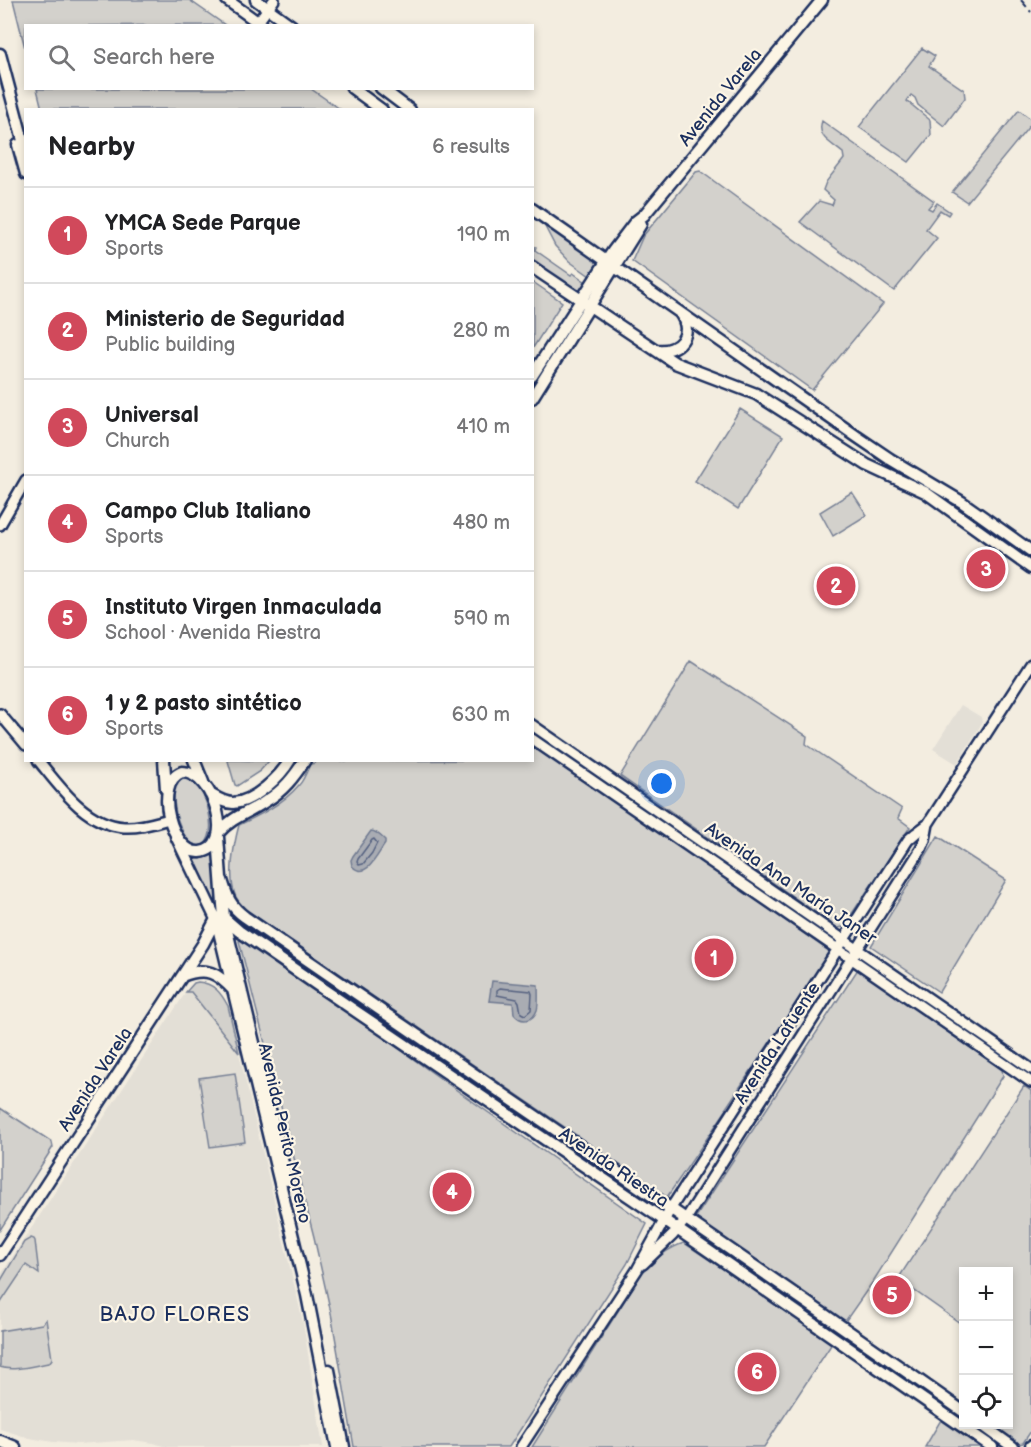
<!DOCTYPE html>
<meta charset="utf-8">
<style>
body{margin:0;font-family:"Balsamiq Sans",sans-serif;background:#f2f2f2;color:#202124}
.controls{position:absolute;right:18px;bottom:18px;display:grid;overflow:hidden;border-radius:0px;box-shadow:0 3px 9px #0003}
.controls button{width:54px;height:54px;display:grid;place-items:center;padding:0;border:0;border-bottom:2px solid #e0e0e0;background:#fff;color:#202124;font:30px sans-serif}
.you{position:absolute;left:662px;top:784px;width:21px;height:21px;margin:-15px;border:4px solid #fff;border-radius:50%;background:#1a73e8;box-shadow:0 0 0 9px #1a73e833}
.badge{display:grid;place-items:center;width:39px;height:39px;border-radius:50%;background:#d1495b;color:#fff;font-size:20px;font-weight:700}
.pin{position:absolute;translate:-50% -50%;border:3px solid #fff;box-shadow:0 2px 6px #0006}
.list{margin:0;padding:0;list-style:none}
h2{display:flex;justify-content:space-between;align-items:center;height:78px;margin:0;padding:0 24px;font-size:26px}
h2 small{font-size:20px;font-weight:400;color:#757577}
.list li{display:grid;grid-template-columns:39px 1fr auto;gap:18px;align-items:center;box-sizing:border-box;height:96px;padding:0 24px;border-top:2px solid #e0e0e0}
.list b{display:block;font-size:22px;white-space:nowrap}
.list p{margin:0;font-size:20px;white-space:nowrap;color:#757577}
.list em{font-size:20px;font-style:normal;color:#757577}
.icon{flex:none;width:33px;height:33px;fill:none;stroke:currentColor;stroke-width:2;stroke-linecap:round;stroke-linejoin:round}
.map{position:relative;flex:none;width:1031px;height:1447px;overflow:hidden}
.search{position:absolute;background:#fff;box-shadow:0 3px 9px #0003;left:24px;top:24px;width:510px;height:66px;display:flex;align-items:center;gap:15px;box-sizing:border-box;padding:0 21px;border-radius:0px;color:#757577;font-size:22px}
.panel{position:absolute;background:#fff;box-shadow:0 3px 9px #0003;left:24px;top:108px;width:510px;height:654px;border-radius:0px}
.map>svg:first-child{display:block}
.built{fill:#e3dfd6}
.green{fill:#d3d1cc;stroke:#778095;stroke-width:1.5}
.water{fill:#a9acb3;stroke:#707a91;stroke-width:1.5}
.lines{fill:none;stroke-linecap:round;stroke-linejoin:round}
.shore{stroke:#546180;stroke-width:1.5}
.tertiary-casing{stroke:#1b2f5e;stroke-width:14}
.secondary-casing{stroke:#1b2f5e;stroke-width:15}
.tertiary{stroke:#fcf5e5;stroke-width:9}
.secondary{stroke:#fcf5e5;stroke-width:10}
.rail{stroke:#1b2f5e;stroke-width:2;stroke-dasharray:9 4.5;stroke-linecap:butt}
.labels{text-anchor:middle;stroke-width:4.5;stroke-linejoin:round;paint-order:stroke}
.street-label{font-size:18px;fill:#1b2f5e;stroke:#fcf5e5}
.neighbourhood-label{font-size:20px;letter-spacing:1.5px;fill:#1b2f5e;stroke:#fcf5e5}
</style>
<div class="map">
<svg width="1031" height="1447" viewBox="0 0 1031 1447">
<rect width="100%" height="100%" fill="#f3ede0"/>
<filter id="ink" filterUnits="userSpaceOnUse"><feTurbulence type="fractalNoise" baseFrequency=".0167" numOctaves="2"/><feDisplacementMap in="SourceGraphic" scale="12" xChannelSelector="R" yChannelSelector="G"/><feConvolveMatrix kernelMatrix="1 2 1 2 8 2 1 2 1" color-interpolation-filters="sRGB"/></filter>
<g filter="url(#ink)">
<path class="built" d="M961,705L981,717L982,723L957,764L933,749Z
M186,992H191L239,1053L303,1322L323,1447H166L154,1443L133,1440L78,1444L53,1442L29,1438L0,1429V1276Z"/>
<path class="green" d="M13,0H189L225,25L26,26L25,48Z
M922,48L935,56L929,66L964,90L965,98L944,126L918,105L915,98L911,95L907,101L930,120L931,135L909,162L859,127Z
M37,89H311L340,109H42Z
M1019,110L1031,119V124L967,202L952,192Z
M822,121L934,201L928,208L932,210L937,203L950,212L948,215L940,210L926,229L937,238L894,291L800,222L819,201L832,205L834,200L823,190L826,182L844,159L843,153C832,143 816,138 822,121Z
M700,171L883,304L812,390L632,261L643,236L696,172Z
M542,221L599,263L590,276L569,261L555,246Z
M532,246L536,247L535,250L571,275L573,273L586,282L579,294L533,259Z
M533,282L562,302L533,348Z
M740,409L783,436L738,509L695,481Z
M852,492L867,515L833,536L820,512Z
M691,661L807,736L806,744L902,809L898,818L910,827L843,927L838,928L620,776Z
M533,744L681,847L830,952L726,1108L727,1109L667,1197L245,909C242,905 238,901 236,897C227,879 234,844 239,825C260,815 283,804 299,785C304,780 307,771 310,764L315,763L317,761L532,760Z
M228,761V760L269,761L260,771L237,786L235,785Z
M188,778C206,785 221,838 201,846C188,853 176,817 175,808C173,800 174,793 175,785L182,779Z
M938,836L1006,880L939,992L871,946Z
M215,849L220,905L218,911L211,902L189,858L201,859Z
M245,938L455,1089L647,1224L627,1264L509,1447H354L331,1313L314,1237L239,941Z
M858,969L1002,1070L1003,1076L874,1280L844,1323L694,1220Z
M198,982C214,983 221,993 228,1006L239,1053L191,992H186L194,983Z
M235,1073L245,1142L210,1147L199,1078Z
M1024,1086L1031,1091V1431L1023,1443L1019,1444L990,1425L1008,1424V1272H964L963,1325L898,1279Z
M0,1108L52,1142L53,1147L0,1230Z
M689,1225L839,1329L836,1334L686,1231Z
M31,1238L34,1239L35,1241L39,1274L26,1265L0,1304V1282L24,1242Z
M684,1243L833,1342L764,1447H532L642,1273C655,1260 667,1248 684,1243Z
M46,1319L52,1359L49,1363C35,1365 13,1372 0,1367V1331L42,1324Z
M856,1342L963,1416V1424L852,1346Z
M942,1418L982,1447H925Z"/>
<path class="water" d="M371,831C376,831 381,836 385,840V844C377,855 366,881 352,866L351,860L353,856Z
M492,981L538,985C538,993 539,1003 537,1010C533,1022 521,1023 514,1014L513,1003L489,1001Z"/>
<g class="lines">
<path class="shore" d="M374,839L377,843L372,853L363,864L359,865L357,862L358,859L372,840Z
M500,988L531,991L532,994L531,1010L525,1015L521,1013L519,1002L517,999L497,995V990Z"/>
<defs>
<path id="tertiary" d="M258,22L274,0
M0,525L26,480
M0,714L26,745
M532,725L1031,1069
M532,739L1031,1082
M38,760C60,787 85,824 124,827C139,828 154,823 169,819
M643,1264L673,1235L686,1219L921,849L925,840L928,824L1031,664
M521,1447L637,1270L671,1208L908,840L916,833L928,824"/>
<path id="secondary" d="M227,0L263,26
M256,0L292,26
M0,54L26,152
M352,88L382,110
M381,88L410,110
M18,145L26,174
M532,209L856,436L890,459L962,502L1031,551
M532,267L675,363L756,394L867,465L925,492L1031,568
M656,350C679,353 695,334 680,313
M532,376L613,251L635,222L644,215L822,0
M532,398L641,224
M164,760L166,789
M194,760L203,782
M182,772C214,772 237,848 200,852C172,855 152,783 182,772Z
M210,794C217,798 224,803 233,803C254,802 280,777 290,760
M219,832C232,817 250,812 266,801C283,791 294,777 305,760
M176,836L216,919L307,1295L337,1447
M218,837L224,918L287,1180
M222,880C227,897 230,906 245,917C484,1082 726,1244 964,1412
M224,918L239,931L323,989L664,1220L992,1447
M182,976C206,966 218,973 234,991
M0,1255L203,944L216,919
M329,1370L344,1447
M981,1424L1013,1447
M0,1441L15,1447
M1031,1447V1446"/>
</defs>
<use href="#tertiary" class="tertiary-casing"/>
<use href="#secondary" class="secondary-casing"/>
<use href="#tertiary" class="tertiary"/>
<use href="#secondary" class="secondary"/>
<path class="rail" d="M1021,0L1031,12"/>
</g>
</g>
<g class="labels">
<g class="street-label">
<text transform="translate(720 97) rotate(-51)" y="6">Avenida Varela</text>
<text transform="translate(791 883) rotate(34)" y="6">Avenida Ana María Janer</text>
<text transform="translate(777 1043) rotate(-57)" y="6">Avenida Lafuente</text>
<text transform="translate(95 1079) rotate(-57)" y="6">Avenida Varela</text>
<text transform="translate(285 1133) rotate(77)" y="6">Avenida Perito Moreno</text>
<text transform="translate(614 1167) rotate(34)" y="6">Avenida Riestra</text>
</g>
<g class="neighbourhood-label">
<text x="175" y="1321">BAJO FLORES</text>
</g>
</g>
</svg>
<div class="controls">
<button>+</button>
<button>−</button>
<button><svg class="icon" aria-label="locate" viewBox="0 0 24 24"><circle cx="12" cy="12" r="6"/><path d="M12 2v4M12 18v4M2 12h4M18 12h4"/></svg></button>
</div>
<div class="you"></div>
<div class="pin badge" style="left:714px;top:958px">1</div>
<div class="pin badge" style="left:836px;top:586px">2</div>
<div class="pin badge" style="left:986px;top:569px">3</div>
<div class="pin badge" style="left:452px;top:1192px">4</div>
<div class="pin badge" style="left:892px;top:1295px">5</div>
<div class="pin badge" style="left:757px;top:1372px">6</div>
<div class="search"><svg class="icon" aria-label="search" viewBox="0 0 24 24"><circle cx="10" cy="10" r="6"/><path d="M15 15l6 6"/></svg>Search here</div>
<section class="panel">
<h2>Nearby<small>6 results</small></h2>
<ul class="list">
<li><span class="badge">1</span><div><b>YMCA Sede Parque</b><p>Sports</p></div><em>190 m</em></li>
<li><span class="badge">2</span><div><b>Ministerio de Seguridad</b><p>Public building</p></div><em>280 m</em></li>
<li><span class="badge">3</span><div><b>Universal</b><p>Church</p></div><em>410 m</em></li>
<li><span class="badge">4</span><div><b>Campo Club Italiano</b><p>Sports</p></div><em>480 m</em></li>
<li><span class="badge">5</span><div><b>Instituto Virgen Inmaculada</b><p>School · Avenida Riestra</p></div><em>590 m</em></li>
<li><span class="badge">6</span><div><b>1 y 2 pasto sintético</b><p>Sports</p></div><em>630 m</em></li>
</ul>
</section>
</div>
